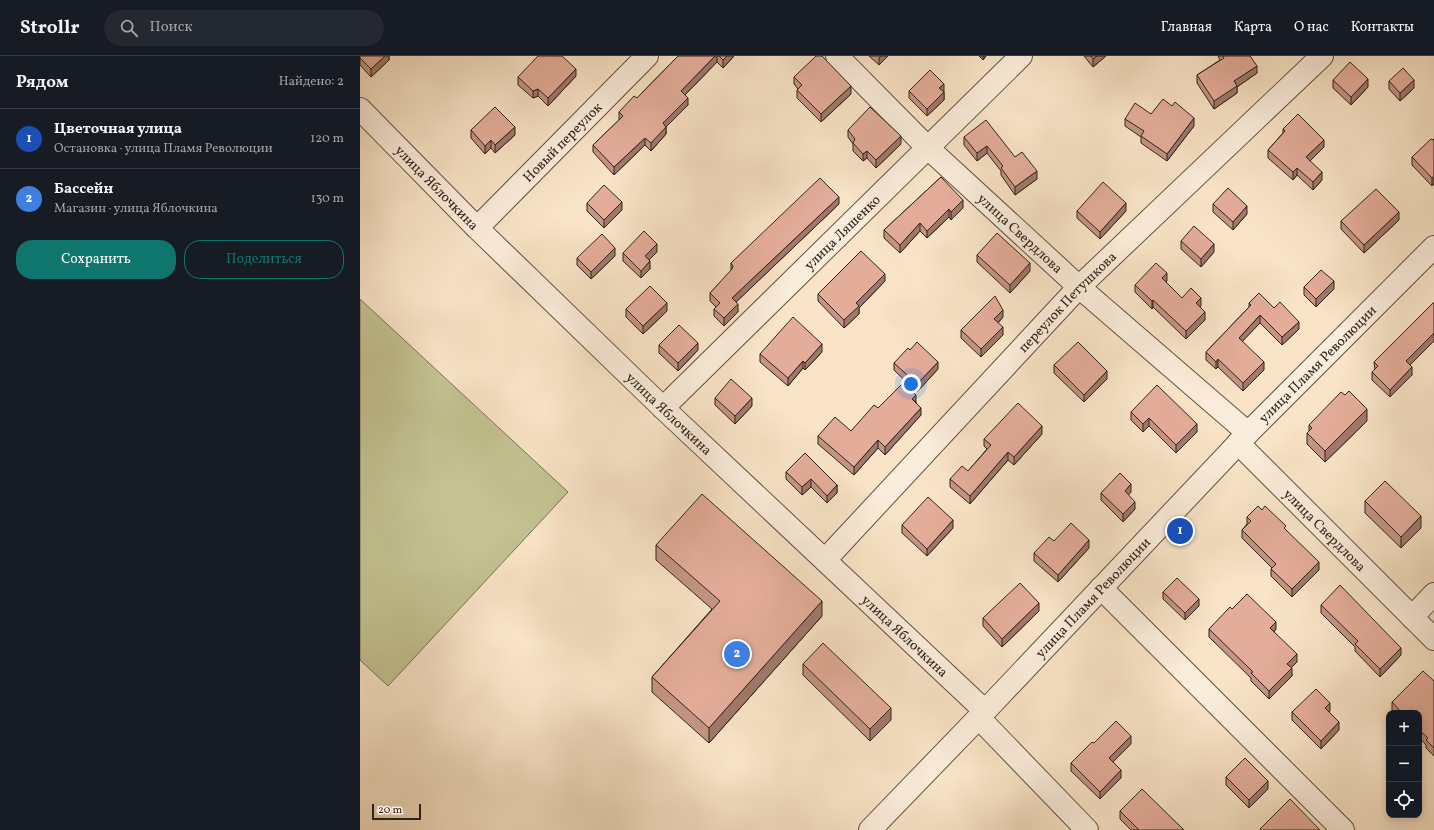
<!DOCTYPE html>
<html lang="ru">
<meta charset="utf-8">
<style>
body{margin:0;font-family:Vollkorn,serif;background:#242831;color:#f1f3f6}
.controls{position:absolute;right:12px;bottom:12px;display:grid;overflow:hidden;border-radius:8px;box-shadow:0 2px 10px #0003}
.controls button{width:36px;height:36px;display:grid;place-items:center;padding:0;border:0;border-bottom:1px solid #363941;background:#171b24;color:#f1f3f6;font:20px sans-serif}
.scale{position:absolute;left:12px;bottom:10px;width:49px;box-sizing:border-box;padding-left:4px;border:2px solid #32221b;border-top:0;font-size:11px;line-height:14px;white-space:nowrap;color:#32221b;-webkit-text-stroke:3px #fbeddb;paint-order:stroke}
.you{position:absolute;left:551px;top:328px;width:14px;height:14px;margin:-10px;border:3px solid #fff;border-radius:50%;background:#1a73e8;box-shadow:0 0 0 6px #1a73e833}
.badge{display:grid;place-items:center;width:26px;height:26px;border-radius:50%;background:#0f766e;color:#fff;font-size:13px;font-weight:700}
.pin{position:absolute;translate:-50% -50%;border:2px solid #fff;box-shadow:0 1px 4px #0006}
.list{margin:0;padding:0;list-style:none}
h2{display:flex;justify-content:space-between;align-items:center;height:52px;margin:0;padding:0 16px;font-size:17px}
h2 small{font-size:13px;font-weight:400;color:#9ea1a6}
.list li{display:grid;grid-template-columns:26px 1fr auto;gap:12px;align-items:center;box-sizing:border-box;height:60px;padding:0 16px;border-top:1px solid #363941}
.list b{display:block;font-size:15px;white-space:nowrap}
.list p{margin:0;font-size:13px;white-space:nowrap;color:#9ea1a6}
.list em{font-size:13px;font-style:normal;color:#9ea1a6}
.actions{display:flex;gap:8px;padding:12px 16px}
.actions a{flex:1;padding:9px 0;border:1px solid #0f766e;border-radius:16px;text-align:center;font-size:14px;color:#0f766e}
.actions .main{background:#0f766e;color:#fff}
.icon{flex:none;width:22px;height:22px;fill:none;stroke:currentColor;stroke-width:2;stroke-linecap:round;stroke-linejoin:round}
.map{position:relative;flex:none;width:1074px;height:774px;overflow:hidden}
header{display:flex;align-items:center;gap:24px;box-sizing:border-box;height:56px;padding:0 20px;background:#171b24;border-bottom:1px solid #363941}
header strong{font-size:19px}
nav{display:flex;gap:22px;margin-inline-start:auto;font-size:14px}
.search{width:280px;height:36px;background:#242831;display:flex;align-items:center;gap:10px;box-sizing:border-box;padding:0 14px;border-radius:22px;color:#9ea1a6;font-size:15px}
main{display:flex}
aside{flex:1;background:#171b24}
.map>svg:first-child{display:block}
.green{fill:#c4c292;stroke:#7b7256}
.lines{fill:none;stroke-linecap:round;stroke-linejoin:round}
.minor-casing{stroke:#645246;stroke-width:24}
.minor{stroke:#fbeddb;stroke-width:22}
.wall{fill:#c49584;stroke:#32221b}
.shaded-wall{fill:#a0796c;stroke:#32221b}
.building{fill:#e4ad9a;stroke:#32221b}
.labels{text-anchor:middle;stroke-width:3.5;stroke-linejoin:round;paint-order:stroke}
.street-label{font-size:14px;fill:#32221b;stroke:#fbeddb}
</style>
<header>
<strong>Strollr</strong>
<div class="search"><svg class="icon" aria-label="search" viewBox="0 0 24 24"><circle cx="10" cy="10" r="6"/><path d="M15 15l6 6"/></svg>Поиск</div>
<nav><a>Главная</a><a>Карта</a><a>О нас</a><a>Контакты</a></nav>
</header>
<main>
<aside>
<h2>Рядом<small>Найдено: 2</small></h2>
<ul class="list">
<li><span class="badge" style="background:#1a4fb4">1</span><div><b>Цветочная улица</b><p>Остановка · улица Пламя Революции</p></div><em>120 m</em></li>
<li><span class="badge" style="background:#3f7fe0">2</span><div><b>Бассейн</b><p>Магазин · улица Яблочкина</p></div><em>130 m</em></li>
</ul>
<div class="actions"><a class="main">Сохранить</a><a>Поделиться</a></div>
</aside>
<div class="map">
<svg width="1074" height="774" viewBox="0 0 1074 774">
<rect width="100%" height="100%" fill="#f9e4c7"/>
<filter id="stains"><feTurbulence type="fractalNoise" baseFrequency=".005" numOctaves="4"/><feColorMatrix values="0 0 0 0 .2 0 0 0 0 .09 0 0 0 0 .02 0 0 0 .5 -.17"/></filter>
<radialGradient id="worn" r=".72"><stop offset=".6" stop-color="#630" stop-opacity="0"/><stop offset="1" stop-color="#630" stop-opacity=".3"/></radialGradient>
<path class="green" d="M0,243L208,436L28,630L0,604Z"/>
<g class="lines">
<defs>
<g id="minor">
<path id="s1" d="M477,0L568,92L719,231L888,377"/>
<path id="s2" d="M0,53L117,172L303,352L625,655"/>
<path id="s3" d="M117,172L287,0"/>
<path id="s4" d="M303,352L661,0"/>
<path id="s5" d="M878,387L1074,583"/>
<path id="s6" d="M465,504L719,231L962,0"/>
<path d="M741,532L983,774"/>
<path d="M1052,561L1074,538"/>
<path d="M619,662L727,774"/>
<path id="s7" d="M510,774L625,655L888,377L1074,191"/>
</g>
</defs>
<use href="#minor" class="minor-casing"/>
<use href="#minor" class="minor"/>
</g>
<path class="wall" d="M0,0H29V4L11,21L0,9Z
M318,0H374L363,12L357,6L325,39L328,49L306,71V78L291,95L285,89L254,119L233,96V89L259,64V56L277,42Z
M509,0H528L519,9Z
M619,0H626L623,4Z
M724,0H746L733,11Z
M858,0H890L897,17L877,31V37L854,53L837,27V19L860,4Z
M216,20L188,50L178,40L173,42L158,29V21Z
M434,21L491,38L461,66L437,42V34L438,33L434,28Z
M973,24L1008,31L991,49L973,32Z
M1029,25L1054,32L1040,45L1029,33Z
M549,35L584,36V44L567,60L549,42Z
M791,58L834,70L807,105L781,87V81L765,70V63Z
M923,73L964,91L950,105L962,124L953,134L937,119L933,124L908,102V94L923,77Z
M111,74L155,79L135,97L131,92L125,98L111,82Z
M488,74L541,88L516,112L507,102L503,105L493,95V88L488,81Z
M604,81L655,101L677,123L655,139L641,119V115L627,97L617,105L604,89Z
M1074,83V128L1072,130L1052,109V101Z
M581,121L603,152L591,164L589,161L567,182L560,175L540,197L524,182V174Z
M227,147L262,154L244,172L227,155Z
M479,148L376,246L378,256L364,270L354,260V253L356,251L350,245V237L371,215V207Z
M853,148L887,158L873,174L853,156Z
M717,155H766L740,183L717,162Z
M1039,164L1004,197L981,173V165Z
M821,185L854,196L841,211L821,193Z
M297,196L289,204L290,213L281,222L263,205V197Z
M617,199L670,215L650,237L617,206Z
M255,200L231,223L217,209V202Z
M525,225L499,252V258L484,272L458,245V238Z
M807,225L806,226L822,242L841,250L840,251L845,264L826,283L793,251L792,253L775,236V229Z
M944,231L974,233L956,251L944,239Z
M889,247L914,252L939,273L922,289L900,267L882,285L904,314L883,335L858,311L856,313L846,304V296L889,251Z
M266,253L307,255L283,278L266,261Z
M643,261L638,267L643,279L621,301L601,282V274Z
M299,289L338,294L318,315L299,297Z
M462,296L445,314L443,312L428,330L400,306V298Z
M1014,306L1050,309L1052,319L1030,341L1012,324V316L1015,314Z
M534,307L578,313L557,336L534,314Z
M694,309L747,323L724,346L694,317Z
M355,342L392,350L375,368L355,349Z
M556,346L561,359L525,399L518,392L494,419L458,388V380L491,375L518,352Z
M771,356L837,376L816,397L789,370L783,376L771,364Z
M1007,365L965,406L947,388V377L949,375V369Z
M682,378L654,409L648,404L610,448L590,431V423L608,415L627,393L624,390V383Z
M426,416L477,429V437L467,447L451,431L442,439L426,423Z
M771,436L768,439L775,453L763,466L741,444V437Z
M1005,445L1061,472L1041,492L1005,457Z
M902,454L926,474L959,514L932,541L911,520V513L912,512L882,482V474L887,468V461Z
M542,469L593,472L567,500L542,477Z
M694,485L729,492L698,526L674,505V497Z
M296,489L462,560L349,687L292,636V621L352,553L296,504Z
M803,536L839,550L825,564L803,543Z
M961,549L1041,599L1020,621L995,595V591L961,557Z
M872,553L916,573L914,576L937,606L931,612L932,620L909,643L891,625V622L849,581V573Z
M679,555L642,591L623,570V562Z
M443,608L531,664L510,685L443,619Z
M1074,625V700L1066,692V689L1059,681V657H1034L1032,654V646Z
M970,655L969,656L979,674L961,693L932,664V656Z
M734,687L771,688L753,706L761,722L740,743L711,715V707Z
M866,721L908,733L889,752L866,729Z
M760,755L824,774H771L760,763Z"/>
<path class="shaded-wall" d="M25,0H29V4L11,21V13Z
M355,0H357V6L321,43V35Z
M367,0H374L363,12V4Z
M521,0H528L519,9V2Z
M623,0H626L623,4Z
M737,0H746L733,11V3Z
M897,10V17L877,31V37L854,53V45L874,25Z
M216,13V20L188,50V42Z
M1008,23V31L991,49V41Z
M1054,24V32L1040,45V37Z
M584,28V36L579,40V32Z
M491,30V38L461,66V58Z
M178,33V40L173,42V35Z
M584,36V44L567,60V53Z
M328,42V49L306,71V78L291,95V87L303,67Z
M834,62V70L807,105V98Z
M155,71V79L135,97V89Z
M541,80V88L516,112V104Z
M285,82V89L254,119V111Z
M131,84V92L125,98V90Z
M964,84V91L946,109V101Z
M627,90V97L617,105V97Z
M507,95V102L503,105V98Z
M937,112V119L933,124V116Z
M677,115V123L655,139V131Z
M962,116V124L953,134V126Z
M1074,120V128L1072,130V122Z
M479,141V148L372,250V242Z
M603,144V152L591,164V156Z
M262,146V154L244,172V164Z
M766,147V155L740,183V176Z
M887,150V158L873,174V166Z
M589,153V161L567,182V175Z
M1039,156V164L1004,197V189Z
M560,167V175L540,197V189Z
M297,188V196L285,208V200Z
M854,188V196L841,211V203Z
M255,192V200L231,223V216Z
M290,205V213L281,222V215Z
M670,207V215L650,237V229Z
M807,217V225L802,230V222Z
M525,218V225L499,252V258L484,272V264L496,247Z
M974,225V233L956,251V243Z
M841,242V250L836,255V247Z
M793,244V251L792,253V245Z
M307,247V255L283,278V270Z
M378,248V256L364,270V262Z
M643,254V261L634,271V263Z
M845,256V264L826,283V275Z
M900,259V267L879,289V282Z
M939,266V273L922,289V281Z
M643,271V279L621,301V293Z
M1074,277V285L1046,313V305Z
M338,287V294L318,315V307Z
M462,288V296L445,314V307Z
M858,303V311L856,313V306Z
M443,305V312L428,330V322Z
M578,306V313L557,336V328Z
M904,306V314L883,335V327Z
M1052,311V319L1030,341V334Z
M747,315V323L724,346V339Z
M556,339V346L552,343Z
M392,342V350L375,368V360Z
M561,352V359L525,399V391Z
M1007,353V365L965,406V395Z
M789,362V370L783,376V368Z
M837,368V376L816,397V389Z
M682,370V378L654,409V401Z
M518,384V392L494,419V411Z
M648,396V404L610,448V440Z
M451,423V431L442,439V431Z
M771,428V436L765,443V435Z
M477,429V437L467,447V440Z
M775,446V453L763,466V458Z
M1061,460V472L1041,492V481Z
M593,464V472L567,500V493Z
M729,484V492L698,526V519Z
M959,506V514L932,541V533Z
M839,543V550L825,564V557Z
M462,545V560L349,687V672Z
M679,547V555L642,591V583Z
M916,566V573L910,580V572Z
M1041,592V599L1020,621V613Z
M937,598V606L927,616V608Z
M932,612V620L909,643V635Z
M970,647V655L965,660V652Z
M531,652V664L510,685V673Z
M979,666V674L961,693V685Z
M771,680V688L749,710V702Z
M761,714V722L740,743V736Z
M908,725V733L889,752V744Z"/>
<path class="building" d="M0,0H25L11,13L0,2Z
M178,0H202L216,13L188,42L178,33L173,35L158,21Z
M318,0H355L321,35L328,42L303,67L306,71L291,87L285,82L254,111L233,89L263,60L259,56L274,40L277,42Z
M359,0H367L363,4Z
M456,0H462L491,30L461,58L437,34L442,29L434,21Z
M731,0H737L733,3Z
M863,0H890L897,10L874,25L877,30L854,45L837,19L864,2Z
M990,6L1008,23L991,41L973,24Z
M1043,12L1054,24L1040,37L1029,25Z
M570,14L584,28L579,32L584,36L567,53L549,35Z
M803,43L812,50L815,46L834,62L807,98L781,80L784,75L765,63L775,47L791,58Z
M135,51L155,71L135,89L131,84L125,90L111,74Z
M510,51L541,80L516,104L507,95L503,98L493,87L495,83L488,74Z
M938,58L964,84L946,101L962,116L953,126L937,112L933,116L908,94L925,75L923,73Z
M626,64L655,101L662,96L677,115L655,131L641,112L643,110L627,90L617,97L604,81Z
M1071,83L1073,84L1074,83V120L1072,122L1052,101Z
M581,121L603,144L591,156L589,153L567,175L560,167L540,189L524,174Z
M460,122L479,141L372,242L378,248L364,262L354,253L360,247L350,237L372,213L373,210L371,207Z
M743,126L766,147L740,176L717,155Z
M244,129L262,146L244,164L227,147Z
M868,132L887,150L873,166L853,148Z
M1016,133L1039,156L1004,189L981,165Z
M834,170L854,188L841,203L821,185Z
M284,175L297,188L285,200L290,205L281,215L263,197Z
M637,177L670,207L650,229L617,199Z
M242,178L255,192L231,216L217,202Z
M501,195L525,218L496,247L499,250L484,264L458,238Z
M796,207L807,217L802,222L822,242L831,232L841,242L836,247L845,256L826,275L793,244L792,245L775,229Z
M961,214L974,225L956,243L944,231Z
M290,230L307,247L283,270L266,253Z
M899,237L914,252L920,246L939,266L922,281L900,259L879,282L904,306L883,327L858,303L856,306L846,296L891,249L889,247Z
M635,240L643,254L634,263L643,271L621,293L601,274Z
M1074,246V277L1046,305L1052,311L1030,334L1012,316L1018,310L1014,306Z
M433,261L462,288L445,307L443,305L428,322L400,298Z
M319,269L338,287L318,307L299,289Z
M557,286L578,306L557,328L534,307L548,292L550,294Z
M718,286L747,315L724,339L694,309Z
M371,323L392,342L375,360L355,342Z
M543,327L556,339L552,343L561,352L525,391L518,384L494,411L458,380L475,361L491,375L514,349L518,352Z
M797,329L837,368L816,389L789,362L783,368L771,356Z
M989,335L1007,353L965,395L947,377L952,372L949,369L981,336L985,339Z
M658,347L682,370L654,401L648,396L610,440L590,423L602,410L608,415L631,389L624,383Z
M445,397L477,429L467,440L451,423L442,431L426,416Z
M760,417L771,428L765,435L775,446L763,458L741,437Z
M1025,425L1061,460L1041,481L1005,445Z
M342,438L462,545L349,672L292,621L360,545L296,489Z
M568,441L593,464L567,493L542,469Z
M898,450L902,454L905,450L926,470L924,472L959,506L932,533L911,513L916,508L882,474L891,465L887,461Z
M711,467L729,484L698,519L674,497L689,481L694,485Z
M817,522L839,543L825,557L803,536Z
M660,527L679,547L642,583L623,562Z
M980,529L1041,592L1020,613L995,588L998,585L961,549Z
M887,538L916,566L910,572L937,598L927,608L932,612L909,635L891,617L893,616L849,573L870,551L872,553Z
M463,587L531,652L510,673L443,608Z
M1063,615L1074,625V692L1066,684L1068,682L1059,674V657H1042L1032,646Z
M956,633L970,647L965,652L979,666L961,685L932,656Z
M756,665L771,680L749,702L761,714L740,736L711,707L732,686L734,687Z
M885,702L908,725L889,744L866,721Z
M782,733L824,774H779L760,755Z
M930,743L960,774H901L900,773Z"/>
<g class="labels">
<g class="street-label">
<text dy="5" stroke="none"><textPath href="#s3" startOffset="121">Новый переулок</textPath></text>
<text dy="5" stroke="none"><textPath href="#s2" startOffset="110">улица Яблочкина</textPath></text>
<text dy="5" stroke="none"><textPath href="#s4" startOffset="251">улица Ляшенко</textPath></text>
<text dy="5" stroke="none"><textPath href="#s1" startOffset="255">улица Свердлова</textPath></text>
<text dy="5" stroke="none"><textPath href="#s6" startOffset="354">переулок Петушкова</textPath></text>
<text dy="5" stroke="none"><textPath href="#s7" startOffset="646">улица Пламя Революции</textPath></text>
<text dy="5" stroke="none"><textPath href="#s2" startOffset="434">улица Яблочкина</textPath></text>
<text dy="5" stroke="none"><textPath href="#s5" startOffset="123">улица Свердлова</textPath></text>
<text dy="5" stroke="none"><textPath href="#s7" startOffset="322">улица Пламя Революции</textPath></text>
<text dy="5" stroke="none"><textPath href="#s2" startOffset="758">улица Яблочкина</textPath></text>
</g>
</g>
<rect width="100%" height="100%" filter="url(#stains)"/>
<rect width="100%" height="100%" fill="url(#worn)"/>
</svg>
<div class="controls">
<button>+</button>
<button>−</button>
<button><svg class="icon" aria-label="locate" viewBox="0 0 24 24"><circle cx="12" cy="12" r="6"/><path d="M12 2v4M12 18v4M2 12h4M18 12h4"/></svg></button>
</div>
<div class="scale">20 m</div>
<div class="you"></div>
<div class="pin badge" style="left:820px;top:475px;background:#1a4fb4">1</div>
<div class="pin badge" style="left:377px;top:598px;background:#3f7fe0">2</div>
</div>
</main>
